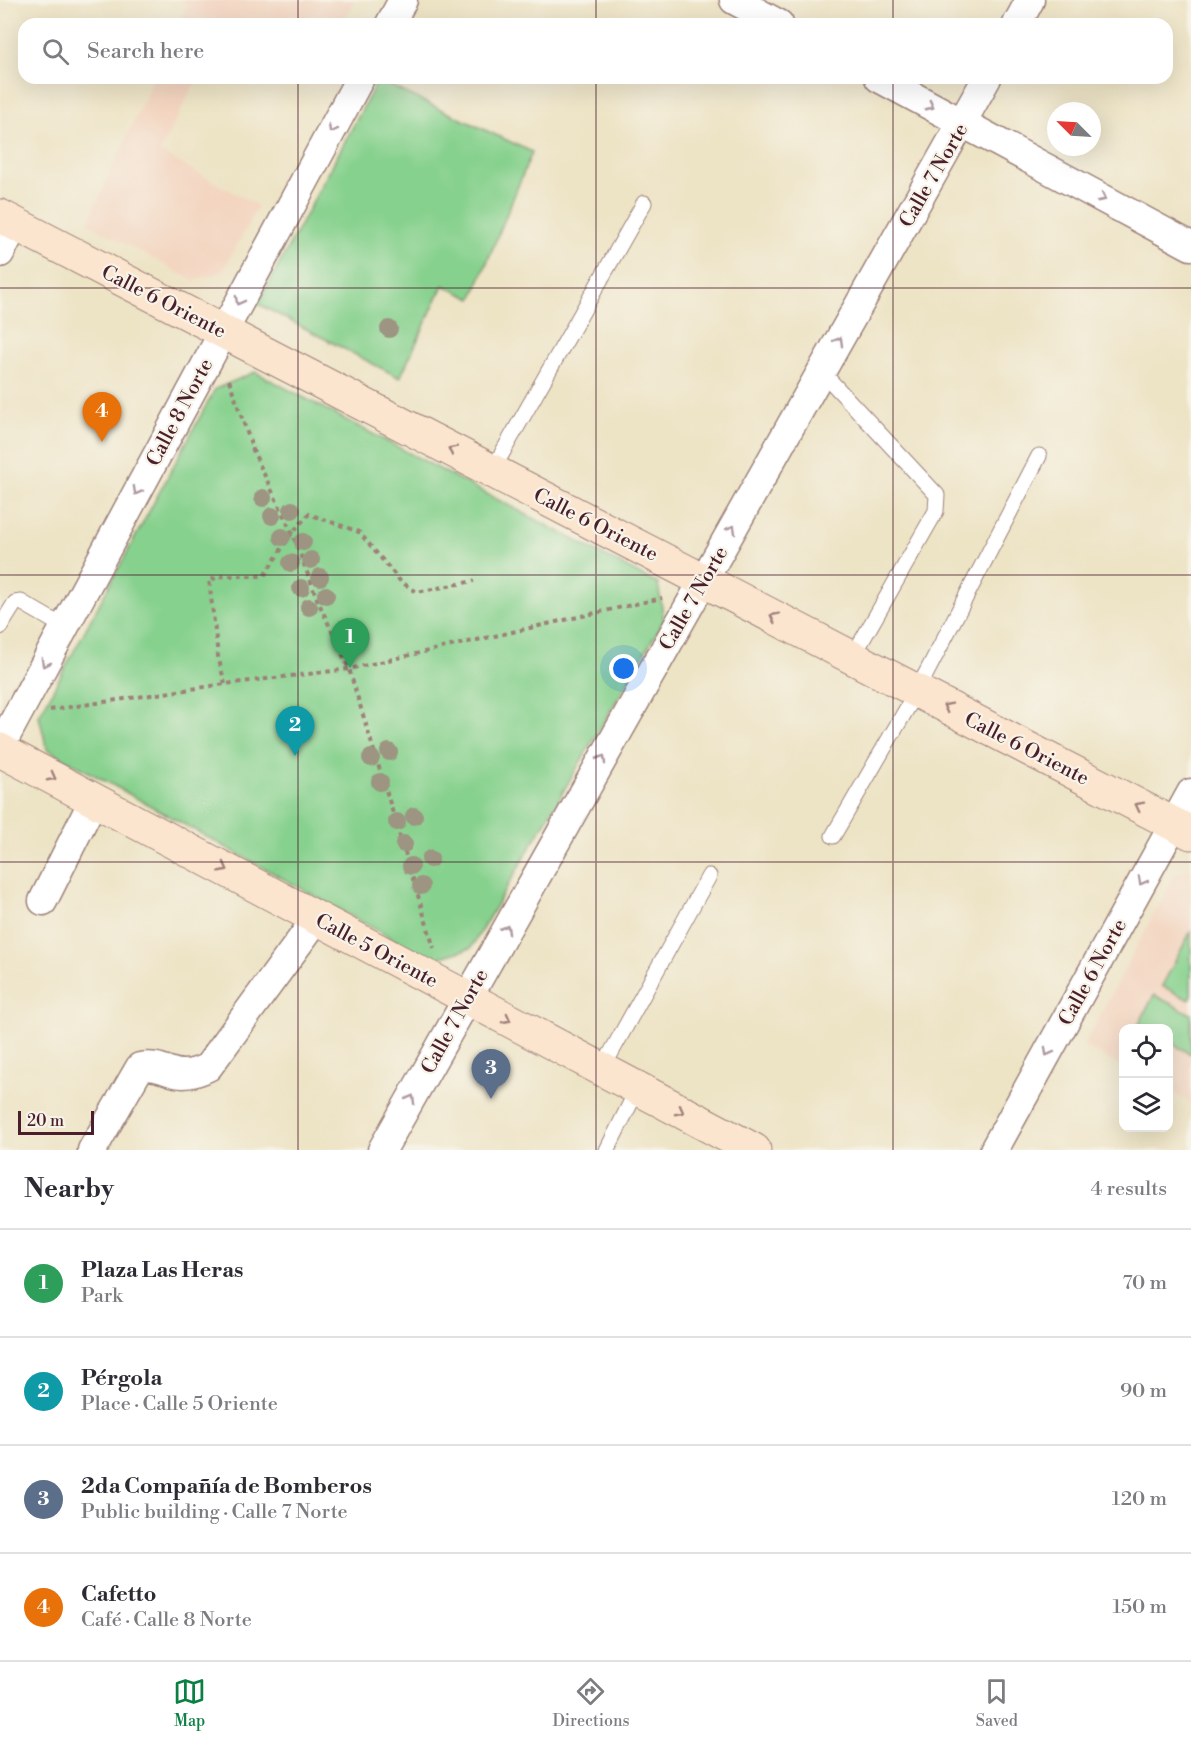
<!DOCTYPE html>
<meta charset="utf-8">
<style>
body{margin:0;font-family:"Libre Bodoni",serif;background:#f2f2f3;color:#2b2b33}
.controls{position:absolute;right:18px;bottom:18px;display:grid;overflow:hidden;border-radius:12px;box-shadow:0 6px 24px #0002}
.controls button{width:54px;height:54px;display:grid;place-items:center;padding:0;border:0;border-bottom:2px solid #e1e1e2;background:#fff;color:#2b2b33;font:30px sans-serif}
.compass{position:absolute;left:1047px;top:102px;width:54px;height:54px;border-radius:50%;background:#fff;box-shadow:0 6px 24px #0002;rotate:294deg}
.scale{position:absolute;left:18px;bottom:15px;width:76px;box-sizing:border-box;padding-left:6px;border:3px solid #4a1f2b;border-top:0;font-size:16px;line-height:21px;white-space:nowrap;color:#4a1f2b;-webkit-text-stroke:4px #f7f3e8;paint-order:stroke}
.you{position:absolute;left:624px;top:669px;width:21px;height:21px;margin:-15px;border:4px solid #fff;border-radius:50%;background:#1a73e8;box-shadow:0 0 0 9px #1a73e833}
.badge{display:grid;place-items:center;width:39px;height:39px;border-radius:50%;background:#0b8043;color:#fff;font-size:20px;font-weight:700}
.pin{position:absolute;translate:-50% -50px;filter:drop-shadow(0 2px 3px #0008)}
.pin::after{content:'';position:absolute;top:32px;width:21px;height:18px;background:inherit;clip-path:polygon(0 0,100% 0,50% 100%)}
.list{margin:0;padding:0;list-style:none}
h2{display:flex;justify-content:space-between;align-items:center;height:78px;margin:0;padding:0 24px;font-size:26px}
h2 small{font-size:20px;font-weight:400;color:#7c7c81}
.list li{display:grid;grid-template-columns:39px 1fr auto;gap:18px;align-items:center;box-sizing:border-box;height:108px;padding:0 24px;border-top:2px solid #e1e1e2}
.list b{display:block;font-size:22px;white-space:nowrap}
.list p{margin:0;font-size:20px;white-space:nowrap;color:#7c7c81}
.list em{font-size:20px;font-style:normal;color:#7c7c81}
.icon{flex:none;width:33px;height:33px;fill:none;stroke:currentColor;stroke-width:2;stroke-linecap:round;stroke-linejoin:round}
.map{position:relative;flex:none;width:1191px;height:1150px;overflow:hidden}
.search{position:absolute;background:#fff;box-shadow:0 6px 24px #0002;left:18px;right:18px;top:18px;height:66px;display:flex;align-items:center;gap:15px;box-sizing:border-box;padding:0 21px;border-radius:18px;color:#7c7c81;font-size:22px}
.sheet{height:510px;background:#fff}
nav{display:flex;justify-content:space-around;align-items:center;box-sizing:border-box;height:84px;border-top:2px solid #e1e1e2;background:#fff;font-size:16px;color:#7c7c81}
nav a{display:grid;justify-items:center;gap:3px}
nav .on{color:#0b8043}
.map>svg:first-child{display:block}
.built{fill:#f3d4bf}
.green{fill:#87d18e;stroke:#68785c;stroke-width:1.5}
.lines{fill:none;stroke-linecap:round;stroke-linejoin:round}
.service-casing{stroke:#9c8178;stroke-width:17}
.minor-casing{stroke:#9c8178;stroke-width:31}
.secondary-casing{stroke:#9c8178;stroke-width:35}
.path{stroke:#9c8178;stroke-width:4;stroke-dasharray:4.5 4.5;stroke-linecap:butt}
.service{stroke:#fff;stroke-width:15}
.minor{stroke:#fff;stroke-width:28}
.secondary{stroke:#fbe5cf;stroke-width:33}
.tree{fill:#9d9481}
.oneway{stroke:#ae9aa0}
.oneway2{stroke:#a2827d}
.grid{fill:none;stroke:#4a1f2b;stroke-width:1.5;stroke-opacity:0.55}
.labels{text-anchor:middle;stroke-width:4.5;stroke-linejoin:round;paint-order:stroke}
.street-label{font-size:20px;fill:#4a1f2b;stroke:#f7f3e8}
</style>
<div class="map">
<svg width="1191" height="1150" viewBox="0 0 1191 1150">
<rect width="100%" height="100%" fill="#f7f3e8"/>
<filter id="ink" filterUnits="userSpaceOnUse"><feTurbulence type="fractalNoise" baseFrequency=".0167" numOctaves="2"/><feDisplacementMap in="SourceGraphic" scale="12" xChannelSelector="R" yChannelSelector="G"/><feConvolveMatrix kernelMatrix="1 2 1 2 8 2 1 2 1" color-interpolation-filters="sRGB"/></filter>
<filter id="wash" filterUnits="userSpaceOnUse"><feTurbulence type="fractalNoise" baseFrequency=".008" numOctaves="4" result="noise"/><feDisplacementMap in="SourceGraphic" scale="24" xChannelSelector="R" yChannelSelector="G"/><feGaussianBlur stdDeviation="1.35" result="paint"/><feColorMatrix in="noise" values="0 0 0 0 0 0 0 0 0 0 0 0 0 0 0 0 0 1.4 0 .05"/><feComposite in="paint" operator="in"/></filter>
<g filter="url(#wash)">
<rect width="100%" height="100%" fill="#ede3c5"/>
<path class="built" d="M178,0H355L342,24H179L187,5Z
M154,78H197L160,152L258,206L222,272L194,281L88,223Z
M1190,869L1191,870V1103L1169,1091L1168,1028H1124L1123,1067L1084,1046L1175,874Z"/>
<path class="green" d="M378,80L532,152L472,299L443,285L400,378L258,304Z
M255,372L658,584L664,620L471,948L431,960L47,749L39,716L215,389Z
M1191,931V995L1189,1000L1162,986Z
M1154,995L1191,1014V1054L1169,1042L1168,1028L1138,1026Z"/>
</g>
<g filter="url(#ink)">
<g class="lines">
<defs>
<path id="service" d="M822,372L937,495L936,511L852,658
M492,471L644,203
M0,627L15,603L21,602L64,627
M833,836L917,691L1039,456
M602,1069L709,876
M607,1150L638,1088"/>
<path id="minor" d="M734,0L779,24
M390,24L403,0
M1017,24L1030,0
M879,78L1191,246
M0,253L15,224
M0,747L360,78
M43,901L94,799
M92,1150L140,1067C169,1062 172,1085 208,1067L317,918
M382,1150L987,78
M994,1150L1191,793"/>
<path id="secondary" d="M0,216L1191,833
M0,750L754,1150"/>
</defs>
<use href="#service" class="service-casing"/>
<use href="#minor" class="minor-casing"/>
<use href="#secondary" class="secondary-casing"/>
<path class="path" d="M229,380L254,453L292,533L318,601L349,669L434,948
M225,684L218,656L209,580L224,576H264L292,533L309,514L359,532L401,582L417,592L474,581
M50,710L225,684L349,669L662,598"/>
<use href="#service" class="service"/>
<use href="#minor" class="minor"/>
<use href="#secondary" class="secondary"/>
</g>
<g class="tree">
<circle cx="389" cy="329" r="9"/>
<circle cx="263" cy="498" r="9"/>
<circle cx="292" cy="510" r="9"/>
<circle cx="272" cy="516" r="9"/>
<circle cx="282" cy="537" r="9"/>
<circle cx="303" cy="542" r="9"/>
<circle cx="311" cy="560" r="9"/>
<circle cx="291" cy="563" r="9"/>
<circle cx="320" cy="577" r="9"/>
<circle cx="301" cy="588" r="9"/>
<circle cx="326" cy="595" r="9"/>
<circle cx="309" cy="607" r="9"/>
<circle cx="389" cy="752" r="9"/>
<circle cx="371" cy="758" r="9"/>
<circle cx="380" cy="782" r="9"/>
<circle cx="414" cy="816" r="9"/>
<circle cx="397" cy="822" r="9"/>
<circle cx="404" cy="844" r="9"/>
<circle cx="430" cy="859" r="9"/>
<circle cx="411" cy="866" r="9"/>
<circle cx="421" cy="886" r="9"/>
</g>
<defs><path id="oneway-chevron" d="M-2-3.5L2.5 0L-2 3.5" fill="none" stroke-width="1.6" stroke-linecap="round" stroke-linejoin="round" transform="scale(1.5)"/></defs>
<g class="oneway">
<use href="#oneway-chevron" transform="translate(930 106) rotate(28)"/>
<use href="#oneway-chevron" transform="translate(332 129) rotate(119)"/>
<use href="#oneway-chevron" transform="translate(1102 198) rotate(28)"/>
<use href="#oneway-chevron" transform="translate(239 301) rotate(118)"/>
<use href="#oneway-chevron" transform="translate(839 341) rotate(-60)"/>
<use href="#oneway-chevron" transform="translate(137 491) rotate(118)"/>
<use href="#oneway-chevron" transform="translate(732 529) rotate(-61)"/>
<use href="#oneway-chevron" transform="translate(45 663) rotate(118)"/>
<use href="#oneway-chevron" transform="translate(602 759) rotate(-60)"/>
<use href="#oneway-chevron" transform="translate(1142 881) rotate(119)"/>
<use href="#oneway-chevron" transform="translate(506 929) rotate(-60)"/>
<use href="#oneway-chevron" transform="translate(1048 1052) rotate(119)"/>
<use href="#oneway-chevron" transform="translate(411 1099) rotate(-61)"/>
</g>
<g class="oneway2">
<use href="#oneway-chevron" transform="translate(452 450) rotate(-153)"/>
<use href="#oneway-chevron" transform="translate(774 617) rotate(-153)"/>
<use href="#oneway-chevron" transform="translate(947 707) rotate(-153)"/>
<use href="#oneway-chevron" transform="translate(52 777) rotate(28)"/>
<use href="#oneway-chevron" transform="translate(1139 806) rotate(-153)"/>
<use href="#oneway-chevron" transform="translate(224 868) rotate(28)"/>
<use href="#oneway-chevron" transform="translate(507 1019) rotate(28)"/>
<use href="#oneway-chevron" transform="translate(680 1111) rotate(28)"/>
</g>
</g>
<path class="grid" d="M298,0V24M596,0V24M893,0V24M298,78V1150M596,78V1150M893,78V1150M0,288H1191M0,575H1191M0,862H1191"/>
<g class="labels">
<g class="street-label">
<text transform="translate(933 175) rotate(-60)" y="7">Calle 7 Norte</text>
<text transform="translate(164 301) rotate(27)" y="7">Calle 6 Oriente</text>
<text transform="translate(179 412) rotate(-62)" y="7">Calle 8 Norte</text>
<text transform="translate(596 524) rotate(27)" y="7">Calle 6 Oriente</text>
<text transform="translate(693 598) rotate(-60)" y="7">Calle 7 Norte</text>
<text transform="translate(1027 748) rotate(27)" y="7">Calle 6 Oriente</text>
<text transform="translate(377 950) rotate(28)" y="7">Calle 5 Oriente</text>
<text transform="translate(1092 972) rotate(-61)" y="7">Calle 6 Norte</text>
<text transform="translate(454 1021) rotate(-61)" y="7">Calle 7 Norte</text>
</g>
</g>
</svg>
<div class="controls">
<button><svg class="icon" aria-label="locate" viewBox="0 0 24 24"><circle cx="12" cy="12" r="6"/><path d="M12 2v4M12 18v4M2 12h4M18 12h4"/></svg></button>
<button><svg class="icon" aria-label="layers" viewBox="0 0 24 24"><path d="M12 4l9 5-9 5-9-5zM3 14l9 5 9-5"/></svg></button>
</div>
<svg class="compass" viewBox="-18 -18 36 36"><path d="M0-13l5 13h-10z" fill="#e53935"/><path d="M0 13l5-13h-10z" fill="#7c7c81"/></svg>
<div class="scale">20 m</div>
<div class="you"></div>
<div class="pin badge" style="left:350px;top:668px;background:#2e9e5b">1</div>
<div class="pin badge" style="left:295px;top:756px;background:#0f9aa8">2</div>
<div class="pin badge" style="left:491px;top:1099px;background:#5c6f8a">3</div>
<div class="pin badge" style="left:102px;top:442px;background:#e8710a">4</div>
<div class="search"><svg class="icon" aria-label="search" viewBox="0 0 24 24"><circle cx="10" cy="10" r="6"/><path d="M15 15l6 6"/></svg>Search here</div>
</div>
<section class="sheet">
<h2>Nearby<small>4 results</small></h2>
<ul class="list">
<li><span class="badge" style="background:#2e9e5b">1</span><div><b>Plaza Las Heras</b><p>Park</p></div><em>70 m</em></li>
<li><span class="badge" style="background:#0f9aa8">2</span><div><b>Pérgola</b><p>Place · Calle 5 Oriente</p></div><em>90 m</em></li>
<li><span class="badge" style="background:#5c6f8a">3</span><div><b>2da Compañía de Bomberos</b><p>Public building · Calle 7 Norte</p></div><em>120 m</em></li>
<li><span class="badge" style="background:#e8710a">4</span><div><b>Cafetto</b><p>Café · Calle 8 Norte</p></div><em>150 m</em></li>
</ul>
</section>
<nav>
<a class="on"><svg class="icon" aria-label="map" viewBox="0 0 24 24"><path d="M3 6l6-2 6 2 6-2v14l-6 2-6-2-6 2zM9 4v14M15 6v14"/></svg>Map</a>
<a><svg class="icon" aria-label="directions" viewBox="0 0 24 24"><path d="M12 3l9 9-9 9-9-9zM9 14v-3h6M13 9l2 2-2 2"/></svg>Directions</a>
<a><svg class="icon" aria-label="saved" viewBox="0 0 24 24"><path d="M7 4h10v16l-5-4-5 4z"/></svg>Saved</a>
</nav>
